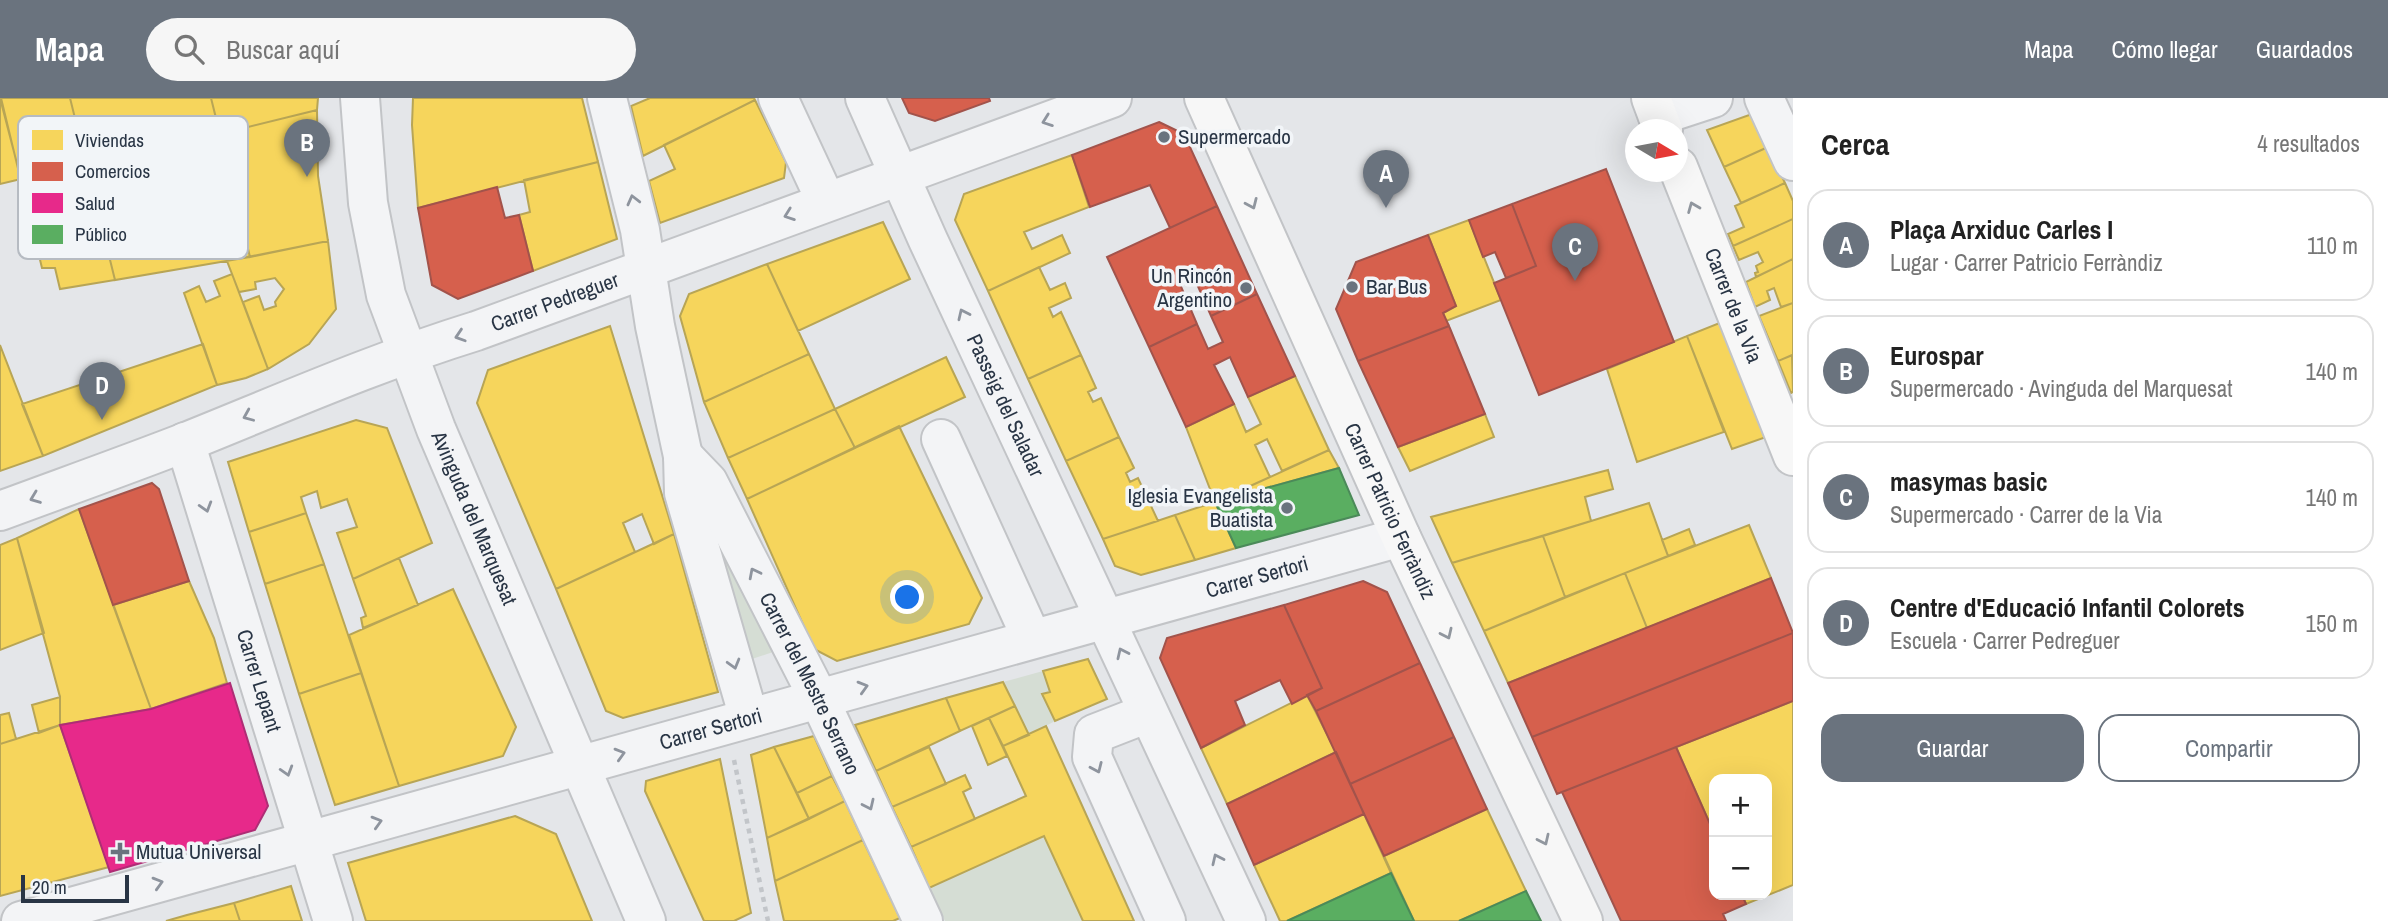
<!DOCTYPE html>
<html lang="es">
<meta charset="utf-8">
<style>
body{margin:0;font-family:"Archivo Narrow",sans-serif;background:#f6f6f6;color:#222}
.controls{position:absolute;right:21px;bottom:21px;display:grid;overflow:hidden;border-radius:14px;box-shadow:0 7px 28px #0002}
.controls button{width:63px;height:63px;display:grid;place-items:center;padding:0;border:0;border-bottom:2px solid #e0e0e0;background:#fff;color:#222;font:35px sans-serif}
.compass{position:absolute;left:1625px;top:21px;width:63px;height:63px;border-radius:50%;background:#fff;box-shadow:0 7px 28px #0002;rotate:100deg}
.scale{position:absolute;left:21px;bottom:18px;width:108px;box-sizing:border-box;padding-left:7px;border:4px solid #293545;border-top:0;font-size:19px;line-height:24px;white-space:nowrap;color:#293545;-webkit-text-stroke:5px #f2f5f8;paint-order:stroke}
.you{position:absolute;left:908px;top:500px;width:24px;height:24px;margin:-18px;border:5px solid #fff;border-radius:50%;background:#1a73e8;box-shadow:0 0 0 10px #1a73e833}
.badge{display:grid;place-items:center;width:46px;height:46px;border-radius:50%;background:#6a737e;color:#fff;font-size:23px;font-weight:700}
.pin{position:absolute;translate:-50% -58px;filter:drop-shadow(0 2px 4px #0008)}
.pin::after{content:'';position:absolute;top:37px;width:24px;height:21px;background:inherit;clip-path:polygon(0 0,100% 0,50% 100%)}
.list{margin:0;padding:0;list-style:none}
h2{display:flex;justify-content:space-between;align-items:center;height:91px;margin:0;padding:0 28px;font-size:30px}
h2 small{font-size:23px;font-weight:400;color:#767676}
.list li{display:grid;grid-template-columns:46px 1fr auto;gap:21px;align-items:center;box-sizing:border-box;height:112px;margin:0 14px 14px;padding:0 14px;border:2px solid #e0e0e0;border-radius:21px}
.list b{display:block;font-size:26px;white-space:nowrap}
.list p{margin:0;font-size:23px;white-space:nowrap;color:#767676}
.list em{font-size:23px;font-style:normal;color:#767676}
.actions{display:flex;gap:14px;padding:21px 28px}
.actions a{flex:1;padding:16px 0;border:2px solid #6a737e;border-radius:21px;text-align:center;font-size:24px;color:#6a737e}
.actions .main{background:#6a737e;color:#fff}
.icon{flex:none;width:38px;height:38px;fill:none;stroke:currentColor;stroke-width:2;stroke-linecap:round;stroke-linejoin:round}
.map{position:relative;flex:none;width:1793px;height:823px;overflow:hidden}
header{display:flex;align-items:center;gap:42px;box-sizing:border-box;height:98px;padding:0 35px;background:#6a737e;color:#fff}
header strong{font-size:33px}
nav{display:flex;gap:38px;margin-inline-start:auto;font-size:24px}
.search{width:490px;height:63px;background:#f6f6f6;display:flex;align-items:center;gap:18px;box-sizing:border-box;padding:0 24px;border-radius:38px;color:#767676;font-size:26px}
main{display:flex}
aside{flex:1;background:#fff}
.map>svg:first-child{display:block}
.green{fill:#d5ddd4}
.homes{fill:#f6d55c;stroke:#b8a555;stroke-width:2}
.shops{fill:#d6604d;stroke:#a2534b;stroke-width:2}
.health{fill:#e7298a;stroke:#ae2d75;stroke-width:2}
.public{fill:#5aae61;stroke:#4b8a59;stroke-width:2}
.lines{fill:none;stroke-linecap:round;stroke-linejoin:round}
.minor-casing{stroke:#c2c4c7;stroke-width:42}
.secondary-casing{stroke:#c2c4c7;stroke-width:42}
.path{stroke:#c2c5c9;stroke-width:4.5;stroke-dasharray:5 5;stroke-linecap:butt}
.minor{stroke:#f3f4f6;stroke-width:38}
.secondary{stroke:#f7f7f7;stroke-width:38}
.oneway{stroke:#8e949e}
.oneway2{stroke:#90969e}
.poi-dot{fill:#6a737e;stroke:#f2f5f8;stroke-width:2.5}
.labels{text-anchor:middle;stroke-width:7;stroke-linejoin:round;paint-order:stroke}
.poi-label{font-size:21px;fill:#293545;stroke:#f2f5f8;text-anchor:start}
.street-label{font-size:21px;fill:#293545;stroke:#f2f5f8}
.key{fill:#f2f5f8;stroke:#b6bbc2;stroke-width:2}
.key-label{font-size:19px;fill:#293545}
</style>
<header>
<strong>Mapa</strong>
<div class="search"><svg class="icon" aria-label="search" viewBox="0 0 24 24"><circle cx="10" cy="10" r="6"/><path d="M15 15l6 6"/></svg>Buscar aquí</div>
<nav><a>Mapa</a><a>Cómo llegar</a><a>Guardados</a></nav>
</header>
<main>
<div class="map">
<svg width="1793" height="823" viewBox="0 0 1793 823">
<rect width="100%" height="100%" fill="#e4e6e9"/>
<path class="green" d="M703,394L776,553L752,561Z
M1043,573L1050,594L1043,596L1055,623L1029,637L1003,584Z
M1044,738L1083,823H945L929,790Z"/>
<path class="homes" d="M0,0L21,81L0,86Z
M1,0H70L115,182L60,191L55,170H42Z
M70,0H211L250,159L115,182Z
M211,0H318L317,12L220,36Z
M413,0H582L598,64L418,110L412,27Z
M650,0H754L755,2L643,58L631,8Z
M755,2L786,64L784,80L660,125L649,83L675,71L664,47Z
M317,12L318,78L328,143L250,159L220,36Z
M1752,16L1768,49L1724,69L1707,32Z
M1768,49L1785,85L1741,105L1724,69Z
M1072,57L1089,109L1024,134L1032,151L1062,137L1070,155L988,193L955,122L964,96Z
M598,64L617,141L533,173L519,117L530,114L524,82Z
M1785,85L1793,103V121L1733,148L1728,136L1744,129L1735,108Z
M1793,121V161L1756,179L1755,175L1758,174L1756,168L1763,164L1758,154L1739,162L1733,148Z
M1469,122L1501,202L1446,223L1443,215L1456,208L1428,137Z
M883,124L910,181L798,233L767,166Z
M328,143L336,211L309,246L268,271L243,204L259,198L264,212L276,208L275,204L284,191L275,180L255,184L256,191L239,194L227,163Z
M1793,161V205L1781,209L1774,190L1767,193L1770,202L1755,209L1746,184Z
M767,166L809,256L704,304L680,218L689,196Z
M1039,169L1050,192L1065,185L1071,200L1049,210L1053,219L1061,214L1081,257L1028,281L988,193Z
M232,176L268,271L246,280L217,287L184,195L199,188L206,204L220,198L214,183Z
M1793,205V257L1778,263L1759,218Z
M1727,222L1772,337L1732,351L1687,238Z
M610,228L674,436L654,446L642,416L623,425L635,454L556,491L477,305L488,272Z
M1687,238L1724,334L1637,364L1607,271Z
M203,246L217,287L43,358L22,306Z
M0,247L43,358L0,373Z
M809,256L835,311L728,360L704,304Z
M1081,257L1096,290L1088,294L1093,304L1101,300L1119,339L1066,363L1028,281Z
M1792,257L1793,294L1791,295L1778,263Z
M946,259L965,299L855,350L835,311Z
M1295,278L1329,352L1282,373L1267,341L1255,347L1270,379L1215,404L1186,329L1234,306L1246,334L1261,326L1248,299Z
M835,311L855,350L747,401L728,360Z
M1485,316L1494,339L1410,373L1398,349Z
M356,322L387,330L432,445L353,481L337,435L357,429L347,401L321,410L317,393L301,399L306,415L249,434L228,364Z
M899,328L982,500L969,526L837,563L814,551L747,401Z
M1119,339L1134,370L1126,375L1130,384L1138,380L1158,423L1103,441L1066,363Z
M1329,352L1339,370L1215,404L1270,379Z
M1608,372L1613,391L1585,399L1591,423L1452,465L1431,419Z
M1215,404L1236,450L1195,462L1175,417Z
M1649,405L1668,458L1565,499L1543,438Z
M79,411L151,611L60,627V599L17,440Z
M306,415L324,466L265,486L249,434Z
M1175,417L1195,462L1141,477L1115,468L1103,441Z
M1749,427L1771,480L1647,530L1625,475Z
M1689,431L1695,447L1668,458L1662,442Z
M674,436L718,594L623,620L606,613L556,491Z
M1543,438L1565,499L1484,533L1452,465Z
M17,440L44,535L0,552V447Z
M399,460L418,507L363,530L361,520L366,518L353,481Z
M324,466L361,575L299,596L265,486Z
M1625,475L1647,530L1508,585L1484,533Z
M189,483L214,540L227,585L151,611L113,507Z
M453,491L516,629L503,658L399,688L349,537Z
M1088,561L1107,601L1055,623L1042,596L1050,594L1043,573Z
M361,575L399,688L335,707L299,596Z
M1003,584L1015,608L960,633L946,600Z
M1307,597L1336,654L1227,706L1201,650Z
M60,599V627L39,635L32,607Z
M946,600L960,633L876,673L855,627Z
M1793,603V787L1746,806L1742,797H1767V681H1714V735L1676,649Z
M1015,608L1029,637L1003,648L989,620Z
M9,615L16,641L0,646V617Z
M989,620L1007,658L988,667L972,628Z
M60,627L109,769L0,798V646Z
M1046,628L1080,703L1134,823H1083L1044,738L929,790L911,749L1026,698L1003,648Z
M814,638L832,678L797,695L774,649Z
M774,649L809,721L767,740L751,657Z
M929,649L946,686L892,709L876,673Z
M720,661L751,815L734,823H704L645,693L646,683Z
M965,677L971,690L963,694L975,721L911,749L892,709Z
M832,678L845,703L809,721L797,695Z
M845,703L863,742L775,783L767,740Z
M1487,711L1526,793L1459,823H1414L1384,758Z
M1364,716L1391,775L1287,823H1280L1254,767Z
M515,718L556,736L592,823H366L348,765Z
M863,742L900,820L893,823H784L775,783Z
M291,788L302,823H240L234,805Z
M234,805L240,823H166L187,817Z"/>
<path class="shops" d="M902,0H989L990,3L935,23L909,15Z
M1159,24L1184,36L1217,108L1170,130L1150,87L1090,109L1072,57Z
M1606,71L1674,244L1539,297L1494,185L1536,168L1512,106Z
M497,89L505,120L519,117L533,173L458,201L432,187L418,110Z
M1512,106L1536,168L1506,180L1495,154L1483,159L1469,122Z
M1217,108L1257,196L1211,218L1193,177L1179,184L1197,226L1149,249L1107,159Z
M1428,137L1456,208L1443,215L1449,228L1358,263L1336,211L1356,164Z
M1257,196L1295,278L1248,299L1230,259L1214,267L1234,306L1186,329L1149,249L1197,226L1208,251L1223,244L1211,218Z
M1449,228L1485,316L1398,349L1358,263Z
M152,385L159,391L189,483L113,507L79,411Z
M1771,480L1793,535L1532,639L1508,585Z
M1363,483L1387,494L1420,565L1316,613L1307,597L1322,590L1284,507Z
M1284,507L1322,590L1292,606L1280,582L1235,603L1245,627L1201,650L1160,560L1167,540Z
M1793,535V603L1557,696L1532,639Z
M1420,565L1454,639L1350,686L1316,613Z
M1454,639L1487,711L1384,758L1350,686Z
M1676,649L1714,735V797H1742L1746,806L1723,816L1726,823H1621L1562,694Z
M1336,654L1364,716L1254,767L1227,706Z"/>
<path class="health" d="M230,585L268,708L255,732L110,774L60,627L151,611Z"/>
<path class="public" d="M1339,370L1359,417L1236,450L1215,404Z
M1391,775L1414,823H1287Z
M1526,793L1541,823H1459Z"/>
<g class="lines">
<defs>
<g id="minor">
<path id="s1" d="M360,0L368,105L386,197L436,331L646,823"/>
<path d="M607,0L640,132L655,228L683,358L684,395L749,620"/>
<path d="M778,0L826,103"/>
<path id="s2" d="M865,0L928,142L1246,823"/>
<path d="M1764,0L1793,63"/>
<path d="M1658,18L1713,0"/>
<path d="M941,341L1032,541"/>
<path id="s3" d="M185,344L333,823"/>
<path id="s4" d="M683,358L708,384L819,601L923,823"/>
<path id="s5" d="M0,413C62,390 124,368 186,344C283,305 376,264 476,233L1112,0"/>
<path d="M1148,615L1094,636L1092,659L1166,823"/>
<path id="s6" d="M21,823L1401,439"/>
</g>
<g id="secondary">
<path id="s7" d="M1204,0L1401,439L1583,823"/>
<path d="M1651,0L1663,32"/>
<path id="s8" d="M1678,69L1793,358"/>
</g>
</defs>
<use href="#minor" class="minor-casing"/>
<use href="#secondary" class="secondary-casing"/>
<path class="path" d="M734,662L768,823"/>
<use href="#minor" class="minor"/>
<use href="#secondary" class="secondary"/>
</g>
<defs><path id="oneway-chevron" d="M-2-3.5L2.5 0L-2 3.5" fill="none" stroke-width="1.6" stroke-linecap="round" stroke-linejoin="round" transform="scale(1.75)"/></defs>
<g class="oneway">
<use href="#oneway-chevron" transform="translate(1047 23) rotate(160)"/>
<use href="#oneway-chevron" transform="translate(633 102) rotate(-104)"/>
<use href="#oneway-chevron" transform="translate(789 117) rotate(160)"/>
<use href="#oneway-chevron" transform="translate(963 216) rotate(-115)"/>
<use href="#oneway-chevron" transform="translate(460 238) rotate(162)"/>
<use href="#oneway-chevron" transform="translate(248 318) rotate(157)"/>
<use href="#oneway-chevron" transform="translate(35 400) rotate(159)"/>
<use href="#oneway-chevron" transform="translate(206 409) rotate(73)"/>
<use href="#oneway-chevron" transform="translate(754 475) rotate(-117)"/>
<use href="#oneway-chevron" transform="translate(1122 555) rotate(-115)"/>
<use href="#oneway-chevron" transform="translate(734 566) rotate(74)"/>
<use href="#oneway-chevron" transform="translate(863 589) rotate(-16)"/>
<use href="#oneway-chevron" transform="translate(620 656) rotate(-16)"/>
<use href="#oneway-chevron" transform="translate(1097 670) rotate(66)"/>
<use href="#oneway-chevron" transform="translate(287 673) rotate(73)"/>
<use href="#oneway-chevron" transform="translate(869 707) rotate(65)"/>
<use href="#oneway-chevron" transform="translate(377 724) rotate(-16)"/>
<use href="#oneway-chevron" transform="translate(1217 761) rotate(-115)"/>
<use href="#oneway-chevron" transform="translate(158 785) rotate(-16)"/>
</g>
<g class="oneway2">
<use href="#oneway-chevron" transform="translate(1252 106) rotate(66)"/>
<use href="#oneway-chevron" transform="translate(1693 109) rotate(-112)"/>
<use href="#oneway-chevron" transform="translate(1447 536) rotate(65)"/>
<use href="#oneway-chevron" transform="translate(1544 742) rotate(65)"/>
</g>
<g class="poi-dot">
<circle cx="1164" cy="39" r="7"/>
<circle cx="1352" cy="189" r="7"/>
<circle cx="1246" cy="190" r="7"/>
<circle cx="1287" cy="410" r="7"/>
<path d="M116.5 743.5h7v7h7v7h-7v7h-7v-7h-7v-7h7z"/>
</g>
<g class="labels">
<g class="poi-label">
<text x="1178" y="46">Supermercado</text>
<text x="1232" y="185" text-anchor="end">Un Rincón<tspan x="1232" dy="24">Argentino</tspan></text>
<text x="1366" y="196">Bar Bus</text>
<text x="1273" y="405" text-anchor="end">Iglesia Evangelista<tspan x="1273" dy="24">Buatista</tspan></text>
<text x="136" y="761">Mutua Universal</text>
</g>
<g class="street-label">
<text dy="7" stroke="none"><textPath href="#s5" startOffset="593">Carrer Pedreguer</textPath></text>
<text dy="7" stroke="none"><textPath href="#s8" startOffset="149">Carrer de la Via</textPath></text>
<text dy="7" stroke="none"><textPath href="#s2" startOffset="338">Passeig del Saladar</textPath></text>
<text dy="7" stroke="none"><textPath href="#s7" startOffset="453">Carrer Patricio Ferràndiz</textPath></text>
<text dy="7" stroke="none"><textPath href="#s1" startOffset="439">Avinguda del Marquesat</textPath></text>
<text dy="7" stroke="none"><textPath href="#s6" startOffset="1283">Carrer Sertori</textPath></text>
<text dy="7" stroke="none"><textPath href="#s3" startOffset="250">Carrer Lepant</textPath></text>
<text dy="7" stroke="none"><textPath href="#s4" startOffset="262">Carrer del Mestre Serrano</textPath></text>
<text dy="7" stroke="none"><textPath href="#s6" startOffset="716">Carrer Sertori</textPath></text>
</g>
</g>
<rect x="18" y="18" width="230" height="143" rx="10" class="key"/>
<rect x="32" y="32" width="31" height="20" fill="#f6d55c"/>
<rect x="32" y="64" width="31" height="19" fill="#d6604d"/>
<rect x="32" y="95" width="31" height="20" fill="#e7298a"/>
<rect x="32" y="127" width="31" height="19" fill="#5aae61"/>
<g class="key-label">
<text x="75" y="49">Viviendas</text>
<text x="75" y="80">Comercios</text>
<text x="75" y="112">Salud</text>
<text x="75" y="143">Público</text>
</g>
</svg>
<div class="controls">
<button>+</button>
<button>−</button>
</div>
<svg class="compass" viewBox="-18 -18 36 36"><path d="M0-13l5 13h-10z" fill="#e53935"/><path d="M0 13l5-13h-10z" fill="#767676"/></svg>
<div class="scale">20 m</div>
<div class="you"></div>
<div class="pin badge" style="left:1386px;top:110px">A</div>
<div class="pin badge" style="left:307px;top:79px">B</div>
<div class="pin badge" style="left:1575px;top:183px">C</div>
<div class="pin badge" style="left:102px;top:322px">D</div>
</div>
<aside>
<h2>Cerca<small>4 resultados</small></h2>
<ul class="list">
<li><span class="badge">A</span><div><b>Plaça Arxiduc Carles I</b><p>Lugar · Carrer Patricio Ferràndiz</p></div><em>110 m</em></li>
<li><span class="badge">B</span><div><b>Eurospar</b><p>Supermercado · Avinguda del Marquesat</p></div><em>140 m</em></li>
<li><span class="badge">C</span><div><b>masymas basic</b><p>Supermercado · Carrer de la Via</p></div><em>140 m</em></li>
<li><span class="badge">D</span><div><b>Centre d'Educació Infantil Colorets</b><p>Escuela · Carrer Pedreguer</p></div><em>150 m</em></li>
</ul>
<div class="actions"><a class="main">Guardar</a><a>Compartir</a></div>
</aside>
</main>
